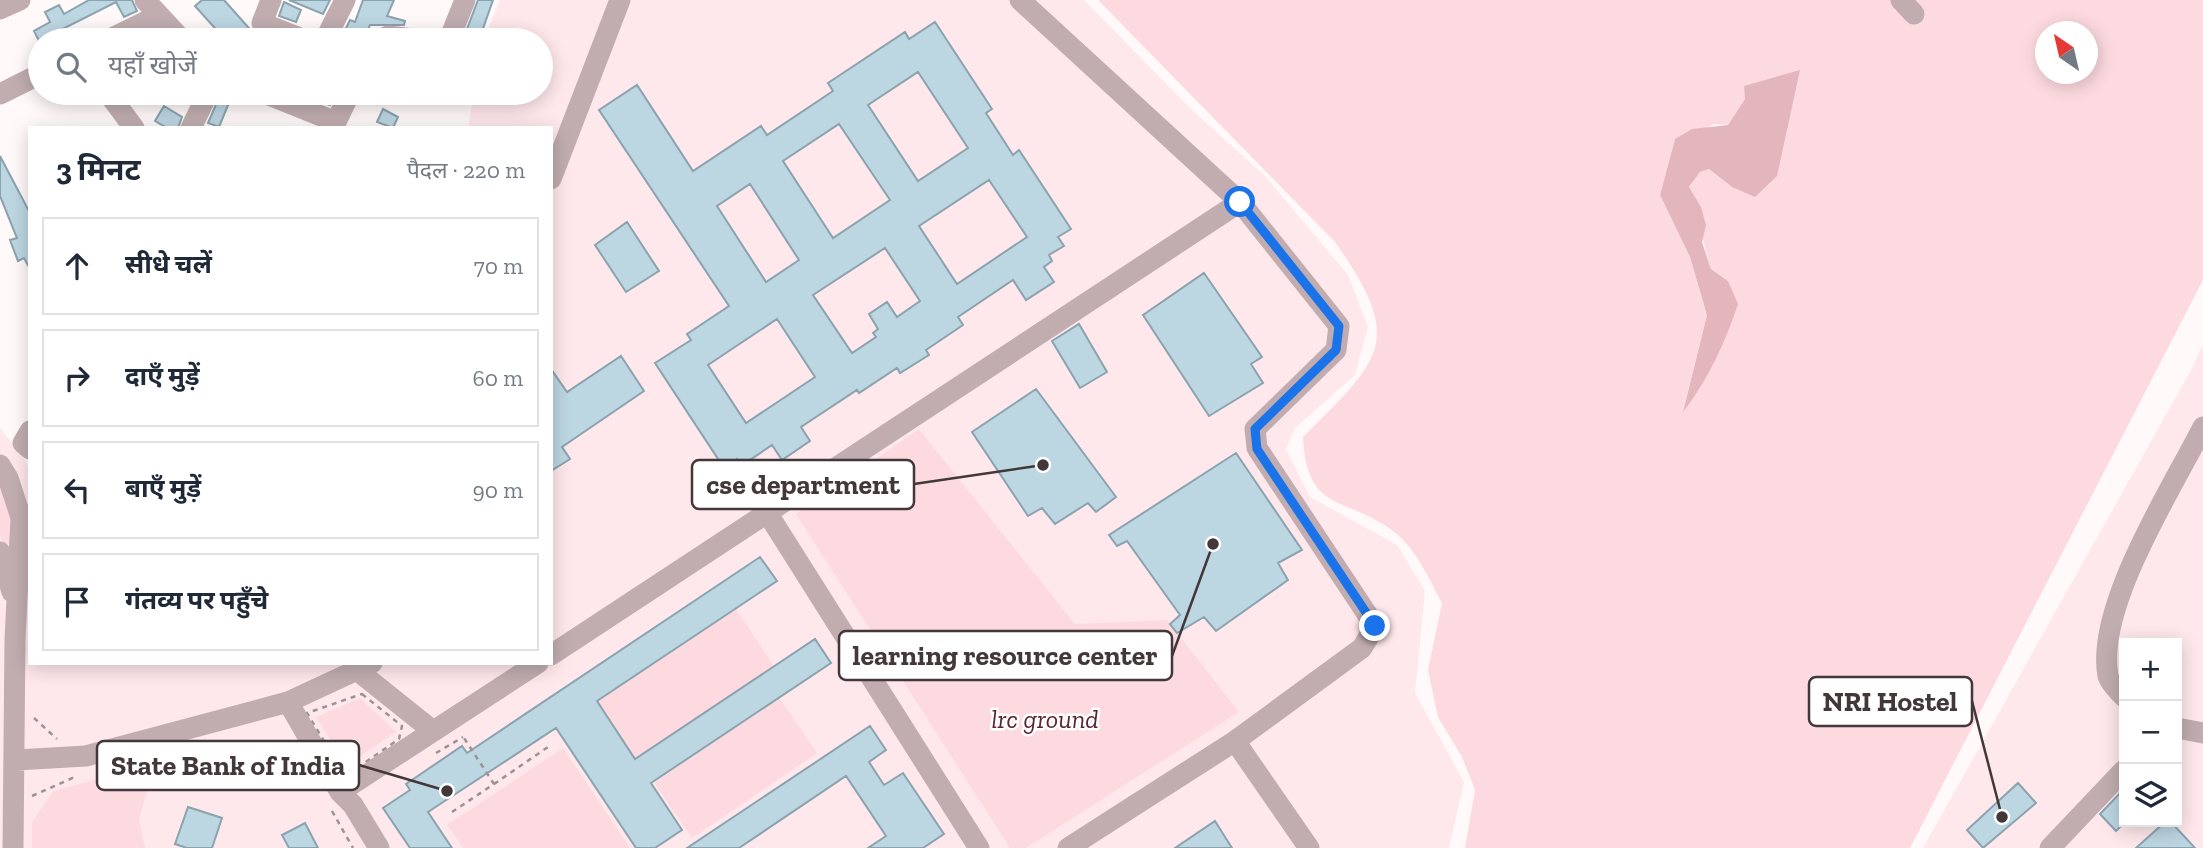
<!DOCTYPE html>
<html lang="hi">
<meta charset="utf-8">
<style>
body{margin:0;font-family:"Zilla Slab","Noto Sans Devanagari",serif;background:#f6f6f7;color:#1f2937}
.controls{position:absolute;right:21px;bottom:21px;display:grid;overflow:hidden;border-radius:0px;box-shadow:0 4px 18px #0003}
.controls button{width:63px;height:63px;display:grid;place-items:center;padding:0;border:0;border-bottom:2px solid #e0e1e3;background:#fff;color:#1f2937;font:35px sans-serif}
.compass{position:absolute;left:2035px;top:21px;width:63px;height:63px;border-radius:50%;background:#fff;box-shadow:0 4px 18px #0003;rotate:326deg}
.stop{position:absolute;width:21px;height:21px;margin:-16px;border:5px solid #1a73e8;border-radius:50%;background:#fff}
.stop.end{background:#1a73e8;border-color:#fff;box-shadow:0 2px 7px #0008}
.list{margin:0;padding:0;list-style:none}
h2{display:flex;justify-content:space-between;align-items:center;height:91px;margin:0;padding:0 28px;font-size:30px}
h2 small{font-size:23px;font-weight:400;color:#747a83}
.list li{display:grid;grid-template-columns:46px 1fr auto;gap:21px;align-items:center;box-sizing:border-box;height:98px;margin:0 14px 14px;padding:0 14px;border:2px solid #e0e1e3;border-radius:0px}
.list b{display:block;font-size:26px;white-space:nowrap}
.list em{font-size:23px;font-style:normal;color:#747a83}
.icon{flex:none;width:38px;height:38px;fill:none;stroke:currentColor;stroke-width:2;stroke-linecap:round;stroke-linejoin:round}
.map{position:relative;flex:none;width:2203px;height:848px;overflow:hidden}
.search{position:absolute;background:#fff;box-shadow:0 4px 18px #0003;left:28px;top:28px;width:525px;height:77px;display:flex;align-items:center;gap:18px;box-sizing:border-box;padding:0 24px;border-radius:38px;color:#747a83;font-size:26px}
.panel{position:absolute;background:#fff;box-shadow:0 4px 18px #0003;left:28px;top:126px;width:525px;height:539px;border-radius:0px}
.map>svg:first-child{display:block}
.built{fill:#ffe8eb;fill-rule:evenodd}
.green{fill:#fddadf;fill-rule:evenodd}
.water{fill:#e2b6bc}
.building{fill:#bcd6e2;stroke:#8aa3ae;stroke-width:2;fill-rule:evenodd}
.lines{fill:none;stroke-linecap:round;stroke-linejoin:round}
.path{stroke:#9b9293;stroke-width:2.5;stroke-dasharray:5 5;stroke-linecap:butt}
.minor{stroke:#c1adb0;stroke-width:21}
.route{stroke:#1a73e8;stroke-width:9}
.labels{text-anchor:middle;stroke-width:5;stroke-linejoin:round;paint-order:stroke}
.park-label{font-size:26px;font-style:italic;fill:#5b2430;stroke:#fff}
.leader{fill:none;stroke:#423739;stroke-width:2.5}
.callout-dot{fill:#423739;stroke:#fff;stroke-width:2.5}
.callout{fill:#fff;stroke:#423739;stroke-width:2.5}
.callout-label{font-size:28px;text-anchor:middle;font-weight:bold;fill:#423739}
</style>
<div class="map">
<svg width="2203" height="848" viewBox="0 0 2203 848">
<rect width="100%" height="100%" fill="#fff9f9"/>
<path class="built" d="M500,0H1084L1192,110L1266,177L1348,275L1368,327L1355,375L1295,428L1286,449L1310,497L1397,545L1425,591L1415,693L1464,782L1449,848H0V428L25,460L30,473V663H551V128H468L474,93H541V40H484Z
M2203,345V848H1923L2191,370ZM2124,643H2177V822H2124Z"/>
<path class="green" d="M1098,0H2203V280L1910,848H1465L1475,790L1462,757L1438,717L1428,670L1442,603C1429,579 1416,548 1393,531C1345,495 1307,514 1303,437C1381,359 1406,342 1335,242ZM2046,32H2088V74H2046ZM1745,99L1732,187L1709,169L1700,172L1689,188L1711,269L1728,281L1683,410L1707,315L1690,257L1660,195L1675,139L1715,124L1728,125Z
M919,429L1075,624L1167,620L1239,712L1026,848H1010L796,514Z
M0,488L11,523V569L0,535Z
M736,609L774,666L635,759L597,701Z
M779,697L817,753L692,838L654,783Z
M360,698L396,732L353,761L342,759L316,717Z
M563,748L630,848H463L447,825Z
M155,763L139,820L145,848H32V822L54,791Z"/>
<path class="water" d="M1800,70L1777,176L1755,197L1732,187L1709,169L1700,172L1689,187L1701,207L1706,225L1702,242L1711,269L1728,281L1738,304C1725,343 1708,380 1683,412L1707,315L1690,257L1660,195L1675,139L1692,129L1728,125L1745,99L1744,86Z"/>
<path class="building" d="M89,0H132L137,11L124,17L116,2L39,41L34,31L50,22L45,12L59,5L64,14Z
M202,0H224L255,35L270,40H234L221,35L195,6Z
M289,0H330L323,14Z
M363,0H394L387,16L405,21L404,25H370L363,40H340L350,20L355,22Z
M478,0H493L479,40H473L464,37Z
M284,2L301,10L296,22L279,16Z
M935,22L992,109L986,113L1013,155L1019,150L1071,229L1058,237L1064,246L1049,255L1052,261L1044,267L1054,282L1026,300L1013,280L958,317L963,325L926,350L929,355L900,373L897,368L859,393L857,390L801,427L810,441L782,460L772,445L741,466L737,459L724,468L655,363L691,340L687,334L729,306L599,110L637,85L693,171L761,126L767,135L833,91L828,83L905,32L909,39ZM918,72L968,148L918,181L868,105ZM839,124L890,200L833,238L783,161ZM989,180L1027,237L957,284L919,226ZM750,184L799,260L766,282L717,206ZM885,248L920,301L897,317L887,302L869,314L878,329L873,333L876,337L852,353L813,295ZM777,319L815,377L746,423L708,365Z
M221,93H233L219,127L208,123Z
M314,93H336L330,105L312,98Z
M164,106L182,117L178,128H167L155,121Z
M383,109L398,117L393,128L377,122Z
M0,156L30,213V269L24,258L18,261L10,240L17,238L0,196Z
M627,222L659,271L626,292L595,245Z
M1204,273L1262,357L1251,364L1263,383L1209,416L1143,315Z
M1079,324L1107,372L1080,388L1052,341Z
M621,356L644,391L562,447L570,459L551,471V369L567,392Z
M1036,389L1116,497L1096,512L1088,503L1055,524L1042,508L1028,516L972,432Z
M1236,453L1302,550L1278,563L1288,580L1216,631L1204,617L1177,633L1170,624L1180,615L1127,541L1117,546L1109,535Z
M760,557L777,581L597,701L635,759L815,639L831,663L651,783L682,830L655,848H636L556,728L428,812L452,848H410L383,808L410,790L406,784L462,746L467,753Z
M870,726L886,750L869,762L884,785L903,773L944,834L923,848H868L886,836L846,776L739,848H687Z
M2018,783L2036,803L1983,848L1967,830Z
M2124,789V823L2116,831L2100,814Z
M188,807L222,818L212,848H187L175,844Z
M1215,821L1232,848H1175Z
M2165,822H2171L2195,848H2136Z
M305,823L318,848H289L282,835Z"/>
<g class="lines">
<path class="path" d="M362,694L402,726L399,739L357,768L336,761L307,713Z
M34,718L57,739
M436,753L463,737
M494,784L548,747
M32,796L77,776
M332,811L353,848
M452,812L494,784L464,738"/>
<path class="minor" d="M145,0L182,40
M271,0L262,23L305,40
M1020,0L1240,202L1339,326L1336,350L1255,429L1257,448L1375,626L1362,648L1235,741L1068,848
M1901,0L1914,14
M0,9L20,0
M108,40L157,16
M325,40L345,0
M379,40L388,36L422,40
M449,40L465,0
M108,93L134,128
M264,93L336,122L350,93
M0,94L40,74
M191,128L208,93
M551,179L620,0
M30,431L23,443L30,449
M0,465L8,478L21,518L15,639L13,848
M768,514L979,848
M0,552L12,592
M551,655L1240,202
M361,663L358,671L433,731
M2124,697C2119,691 2110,684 2108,676C2095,608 2171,490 2203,427
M288,702L340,792L353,805L379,848
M2177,728L2203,733
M1235,741L1309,848
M16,760L86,756L288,702L372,663
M340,792L538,663
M2050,848L2124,770"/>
</g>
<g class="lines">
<path class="route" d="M1240,202L1339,326L1336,350L1255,429L1257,449L1375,626"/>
</g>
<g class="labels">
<g class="park-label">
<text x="1045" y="728">lrc ground</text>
</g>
</g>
<path class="leader" d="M1043 465L914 484M1213 544L1172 656M2002 817L1972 701M447 791L359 765"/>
<g class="callout-dot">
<circle cx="1043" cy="465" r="7"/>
<circle cx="1213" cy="544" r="7"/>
<circle cx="2002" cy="817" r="7"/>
<circle cx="447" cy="791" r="7"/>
</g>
<g class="callout">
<rect x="692" y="460" width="222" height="49" rx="7"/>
<rect x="839" y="631" width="333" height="49" rx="7"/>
<rect x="1809" y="677" width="163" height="49" rx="7"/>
<rect x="97" y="741" width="262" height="49" rx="7"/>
</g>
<g class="callout-label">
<text x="803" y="494">cse department</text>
<text x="1005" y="665">learning resource center</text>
<text x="1890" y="711">NRI Hostel</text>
<text x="228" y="775">State Bank of India</text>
</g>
</svg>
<div class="controls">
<button>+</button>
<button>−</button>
<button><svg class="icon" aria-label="layers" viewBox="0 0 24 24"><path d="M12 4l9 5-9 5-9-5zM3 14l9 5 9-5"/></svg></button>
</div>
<svg class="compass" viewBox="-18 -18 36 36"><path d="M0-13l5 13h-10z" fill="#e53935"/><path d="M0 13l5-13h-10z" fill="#747a83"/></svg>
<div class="stop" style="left:1240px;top:202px"></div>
<div class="stop end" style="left:1375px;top:626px"></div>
<div class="search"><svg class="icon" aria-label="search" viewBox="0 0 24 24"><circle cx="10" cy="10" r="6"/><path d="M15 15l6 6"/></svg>यहाँ खोजें</div>
<section class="panel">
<h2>3 मिनट<small>पैदल · 220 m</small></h2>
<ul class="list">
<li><svg class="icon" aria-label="ahead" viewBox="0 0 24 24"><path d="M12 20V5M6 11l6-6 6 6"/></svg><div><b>सीधे चलें</b></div><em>70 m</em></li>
<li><svg class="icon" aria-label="right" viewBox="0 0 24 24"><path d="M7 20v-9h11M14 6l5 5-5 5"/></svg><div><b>दाएँ मुड़ें</b></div><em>60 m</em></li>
<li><svg class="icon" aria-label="left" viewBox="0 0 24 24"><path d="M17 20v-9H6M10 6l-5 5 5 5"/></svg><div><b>बाएँ मुड़ें</b></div><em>90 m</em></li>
<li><svg class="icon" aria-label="arrive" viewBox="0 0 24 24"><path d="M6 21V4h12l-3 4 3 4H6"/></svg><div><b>गंतव्य पर पहुँचे</b></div></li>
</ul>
</section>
</div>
